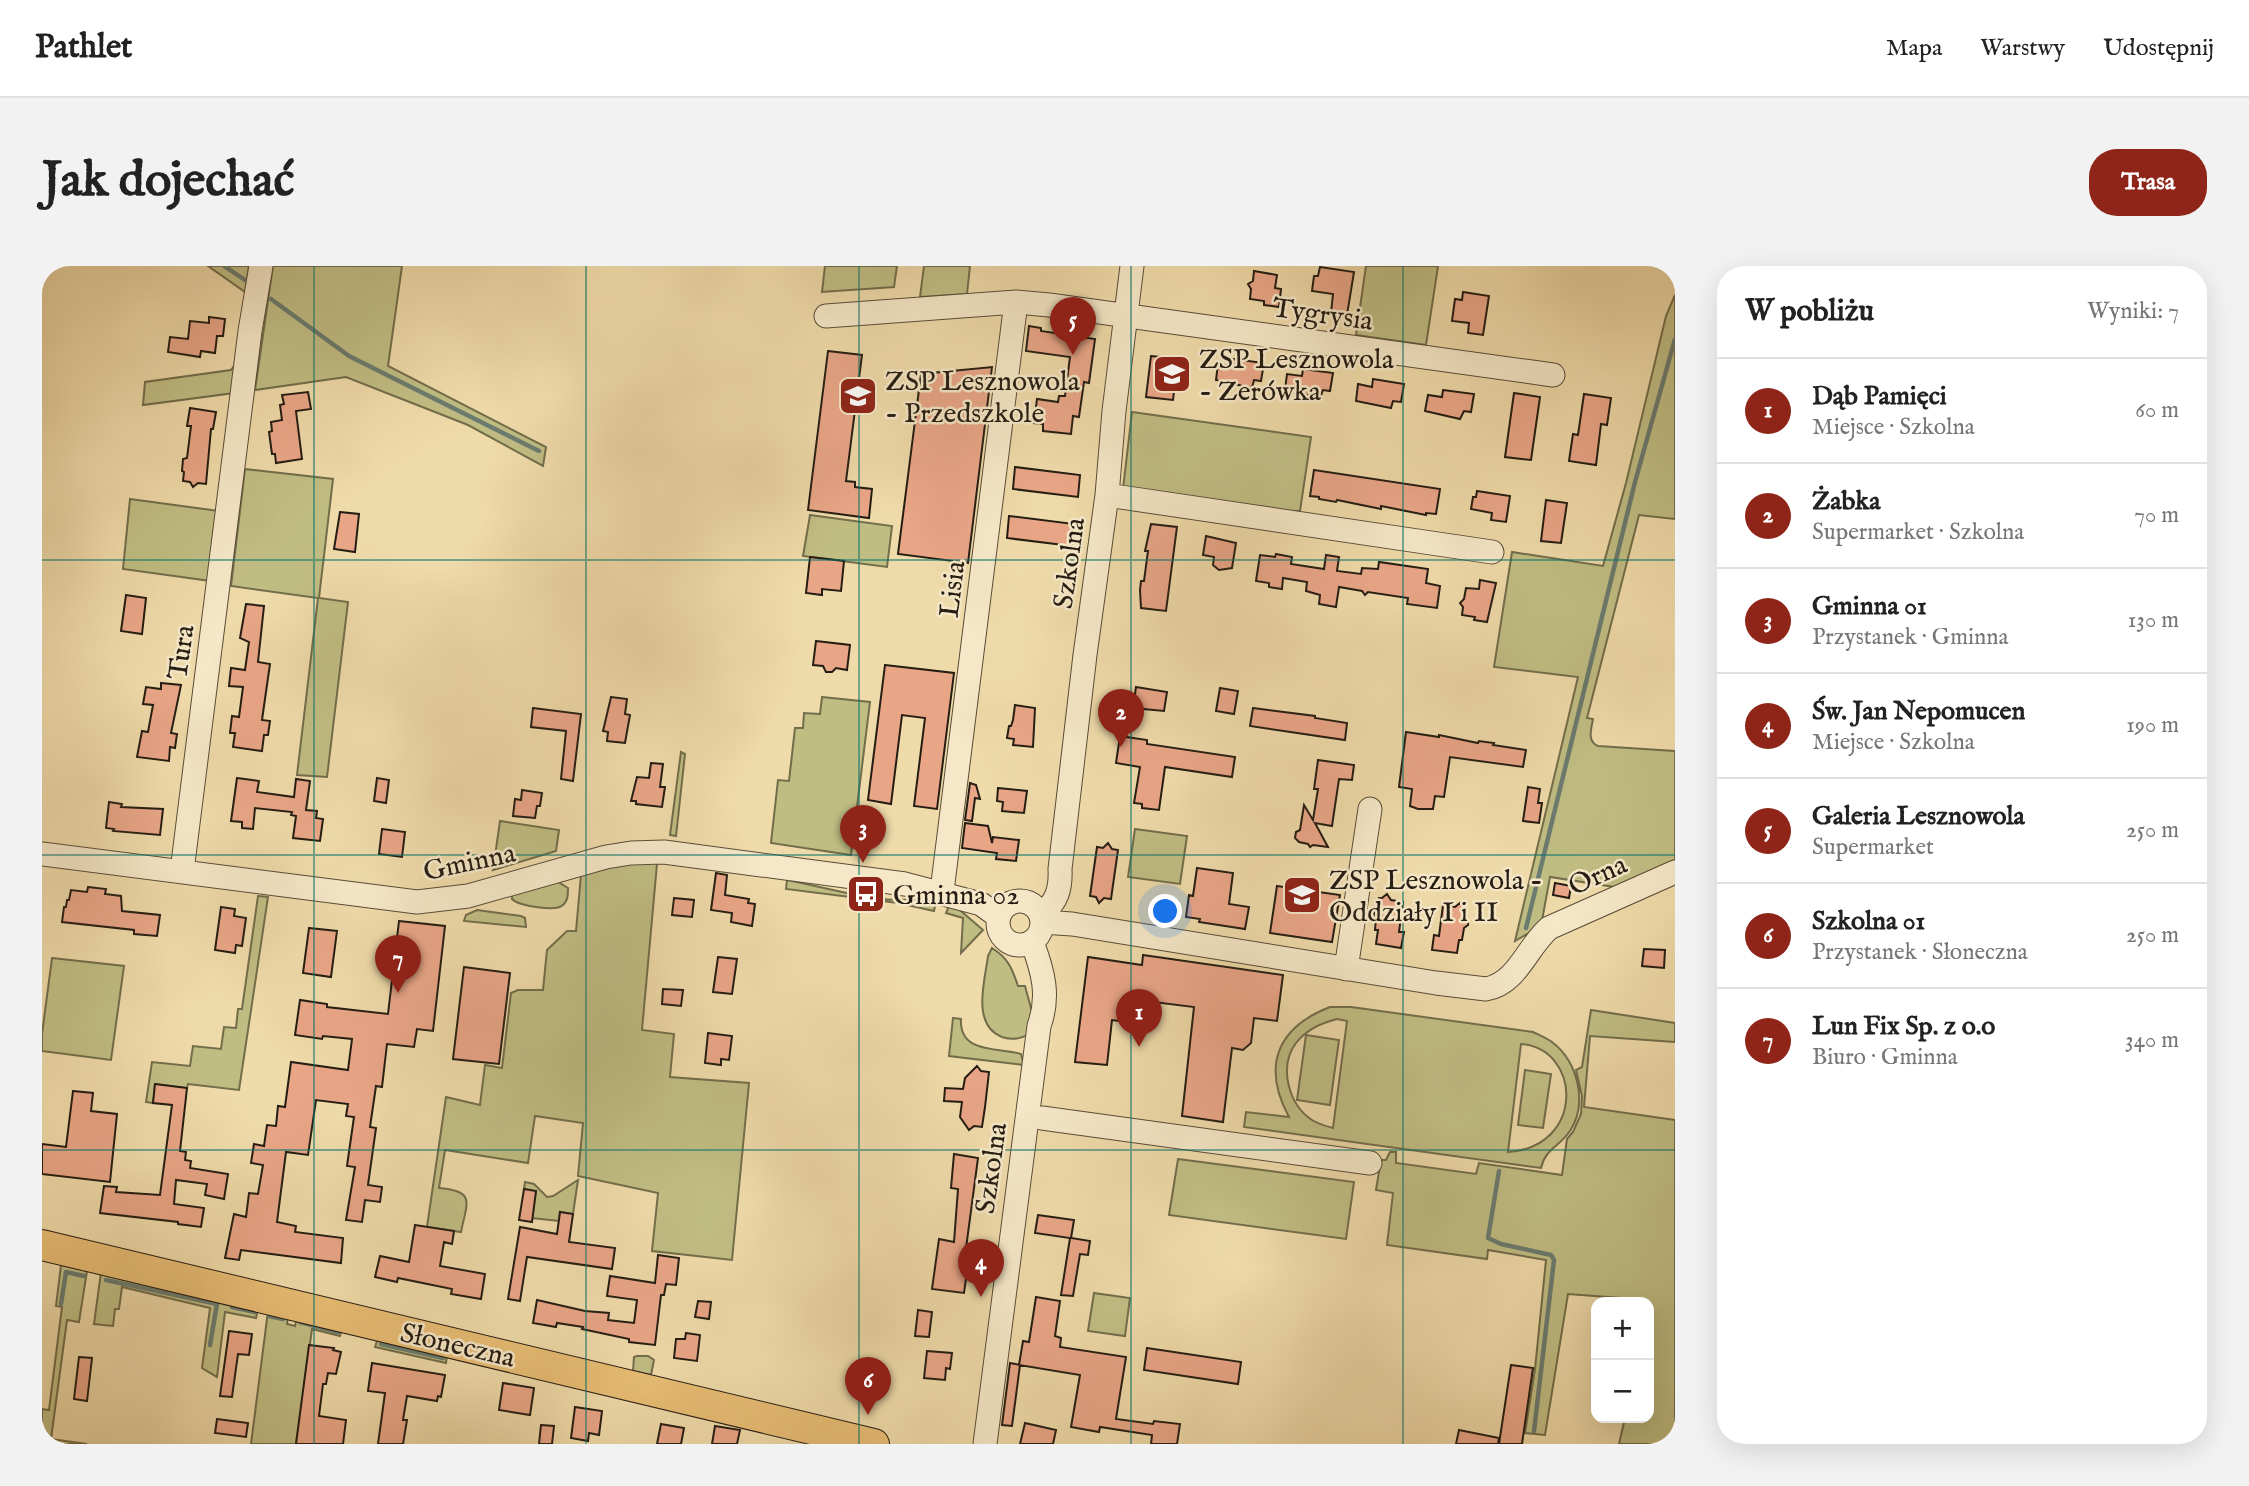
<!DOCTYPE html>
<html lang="pl">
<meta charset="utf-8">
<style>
body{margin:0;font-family:"IM FELL English",serif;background:#f2f2f2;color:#222}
.controls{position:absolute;right:21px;bottom:21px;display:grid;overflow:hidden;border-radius:14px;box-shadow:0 7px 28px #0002}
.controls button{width:63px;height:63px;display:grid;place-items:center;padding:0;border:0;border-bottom:2px solid #e0e0e0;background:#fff;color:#222;font:35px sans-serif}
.you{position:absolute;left:1124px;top:646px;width:24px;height:24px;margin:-18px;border:5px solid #fff;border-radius:50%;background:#1a73e8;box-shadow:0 0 0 10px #1a73e833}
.badge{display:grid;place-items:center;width:46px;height:46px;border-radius:50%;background:#8f2418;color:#fff;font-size:23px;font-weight:700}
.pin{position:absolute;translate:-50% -58px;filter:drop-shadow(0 2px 4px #0008)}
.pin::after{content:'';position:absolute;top:37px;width:24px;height:21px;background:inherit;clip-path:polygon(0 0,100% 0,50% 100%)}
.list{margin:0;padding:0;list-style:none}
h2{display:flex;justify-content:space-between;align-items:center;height:91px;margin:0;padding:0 28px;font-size:30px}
h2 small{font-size:23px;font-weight:400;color:#767676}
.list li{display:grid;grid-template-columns:46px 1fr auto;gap:21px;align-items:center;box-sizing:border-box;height:105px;padding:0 28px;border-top:2px solid #e0e0e0}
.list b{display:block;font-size:26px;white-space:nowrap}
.list p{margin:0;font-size:23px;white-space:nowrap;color:#767676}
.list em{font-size:23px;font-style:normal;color:#767676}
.map{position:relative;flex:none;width:1633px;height:1178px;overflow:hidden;border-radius:28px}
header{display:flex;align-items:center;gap:42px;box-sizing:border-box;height:98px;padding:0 35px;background:#fff;border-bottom:2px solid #e0e0e0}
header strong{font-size:33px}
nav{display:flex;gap:38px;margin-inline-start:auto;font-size:24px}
.intro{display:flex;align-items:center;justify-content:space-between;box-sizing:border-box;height:168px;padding:0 42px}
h1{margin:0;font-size:49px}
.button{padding:18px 32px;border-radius:28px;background:#8f2418;color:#fff;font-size:24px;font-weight:700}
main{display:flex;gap:42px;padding:0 42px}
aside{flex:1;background:#fff;border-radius:28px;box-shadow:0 7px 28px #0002}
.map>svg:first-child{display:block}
.green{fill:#c0bd83;stroke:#726d4b;stroke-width:2;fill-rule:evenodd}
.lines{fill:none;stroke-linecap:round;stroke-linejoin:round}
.stream{stroke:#6b7b6f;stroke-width:4.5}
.building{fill:#e9a687;stroke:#251d13;stroke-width:2}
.minor-casing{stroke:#584c38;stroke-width:25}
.major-casing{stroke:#251d13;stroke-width:32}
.minor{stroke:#f5e7c7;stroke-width:23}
.major{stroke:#e8bd74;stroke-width:30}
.grid{fill:none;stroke:#0f766e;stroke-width:2;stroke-opacity:0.55}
.labels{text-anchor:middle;stroke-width:5;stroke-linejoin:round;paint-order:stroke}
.street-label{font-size:28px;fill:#251d13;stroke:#f5e7c7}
.poi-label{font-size:28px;fill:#251d13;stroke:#f5e7c7;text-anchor:start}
</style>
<header>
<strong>Pathlet</strong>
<nav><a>Mapa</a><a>Warstwy</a><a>Udostępnij</a></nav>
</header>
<div class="intro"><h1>Jak dojechać</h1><a class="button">Trasa</a></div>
<main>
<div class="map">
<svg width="1633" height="1178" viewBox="0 0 1633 1178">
<rect width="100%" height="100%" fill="#efdaa9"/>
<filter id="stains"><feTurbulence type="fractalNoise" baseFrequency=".00286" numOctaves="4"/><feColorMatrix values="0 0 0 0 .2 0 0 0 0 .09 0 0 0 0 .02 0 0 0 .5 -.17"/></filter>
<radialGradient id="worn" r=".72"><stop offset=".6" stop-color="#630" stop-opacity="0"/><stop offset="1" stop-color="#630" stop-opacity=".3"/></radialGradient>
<path class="green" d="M166,0H207L203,26Z
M231,0H360L346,100L504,181L501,200L426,159L304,111L213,124Z
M783,0H855L852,21L780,26Z
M882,0H928L925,28L878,31Z
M1324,0H1396L1384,79L1314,69Z
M1633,29V253L1597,249L1545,452L1551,453C1549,464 1545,475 1556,480L1633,485V594L1572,621L1508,611L1499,660L1473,675L1536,411L1452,401L1470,286L1561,300L1584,217L1624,50Z
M195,96L192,127L101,139L103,116L189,104Z
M1090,146L1269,171L1258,245H1229L1081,223Z
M203,203L291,213L277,332L306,336L285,511L255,509L276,332L189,320Z
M88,233L177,245L169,315L81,303Z
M768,249L850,260L845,301L761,290Z
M780,431L828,436L809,589L729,577L736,514L747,515L753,462H761L762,447L778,448Z
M639,486L643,488L634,570L628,569Z
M458,555L517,564L514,585L451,604Z
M1093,563L1145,570L1138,618L1086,611Z
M612,593L615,598L600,764L632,768L628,811L707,817L690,994L610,985L616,927L536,910L541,857L493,850L486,897L403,884L397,922C434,925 425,936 419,966L385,961L404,831L438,839L443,799L460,802L469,727L476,724H501L505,684L525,665H534L539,609L543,606Z
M513,614L526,622C526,628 526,635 521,639C514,646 477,640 470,633V629Z
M745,614C776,620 807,629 838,633C857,635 875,632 894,635L892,645L856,637L744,623Z
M216,630L226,631L197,824L146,818L145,822L113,818L111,837L104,836L110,796L148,800L151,780L179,783L182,761L194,762L196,743H200Z
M912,639L941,664L919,687L921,652L904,647L907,640Z
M435,644L479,650L483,652L484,661L422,655L424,649Z
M950,682C966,692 970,702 976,720H983L990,746L987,768C979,773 969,774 960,771C929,759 943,714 946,690Z
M10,692L82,700L69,794L0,785V768Z
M1288,741H1309L1491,766C1497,769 1504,772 1510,776C1536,796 1546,837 1528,865C1517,881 1503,883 1499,902L1202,861L1204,846L1247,851C1220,801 1234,762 1288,741ZM1295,753L1305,755L1291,862C1284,860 1276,858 1270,854C1247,839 1236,801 1254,777C1264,764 1279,757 1295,753ZM1479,778C1540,783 1543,881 1466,886Z
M1549,744L1633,757V776L1548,770L1542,841L1633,854V1178H1577L1583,1152H1607L1605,1034L1526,1028L1503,1169L1483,1167L1493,1103L1504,994L1446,984L1445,993L1345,979L1351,927L1334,924L1339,894H1344L1348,886H1354V897L1434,908L1437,897L1520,909L1525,873L1531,866L1539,848L1540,830L1534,804L1540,801Z
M911,752L919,753C917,788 956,781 979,788L982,799L907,790Z
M1264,769L1297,774L1288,839L1255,834Z
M1483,804L1509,808L1501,862L1476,859Z
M1136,893L1312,916L1304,973L1127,949Z
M536,914L531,948L518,946L517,955L490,952L494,925L482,923L483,916L492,918L505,931L511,930Z
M19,999L45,1005L37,1056L25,1054L9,1173L45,1178H0V1143L7,1144L20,1041L14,1040Z
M59,1006L216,1043L214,1052L183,1046L175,1111L160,1102L168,1042L80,1021L77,1043H73L71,1060L52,1058Z
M1052,1027L1088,1032L1083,1070L1046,1065Z
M226,1045L246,1049L245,1058L253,1060L255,1051L300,1062L298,1070L270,1063L254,1178H209Z
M336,1072L405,1089L404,1097L333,1081Z
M595,1090H606L612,1094L609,1109L591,1105L592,1091Z"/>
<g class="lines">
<path class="stream" d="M182,0L206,16
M229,33L307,90L497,185
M1484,662L1593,216L1633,73
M1457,905L1446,972L1459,978L1509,989L1512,994L1492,1165
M64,1014L175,1038L168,1079
M19,1038L24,1006L42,1010
M190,1041L213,1046
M227,1050L241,1053
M258,1056L296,1066
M339,1078L401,1092"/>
</g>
<path class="building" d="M1278,1L1312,6L1305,49L1289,47L1291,28L1270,25L1272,10H1276Z
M1212,5L1235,9L1233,22L1239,23L1237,41L1222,39V35L1208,33L1209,23L1206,18L1211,15Z
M1421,26L1447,30L1441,69L1426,67L1427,57L1410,55L1413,33L1420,34Z
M167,51L183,53L181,70H175L173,87L159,85L158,91L126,86L128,71L146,73L148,55L167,57Z
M987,60L999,62V65L1053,73L1047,117L1042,116L1037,151L1031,150L1029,168L1001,165V158L992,157L995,133L1016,136L1017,130H1023L1028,91L984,85Z
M786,85L820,89L804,215L813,216V221L830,223L827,252L766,244Z
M1109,90L1136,93L1131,134L1104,131Z
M1191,93L1222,97L1219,115L1212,114L1210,122L1174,114L1176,98L1190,100Z
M950,101L926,297L856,288L879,108Z
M1261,103L1291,107L1288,125L1281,124L1278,132L1243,124L1245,108L1260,110Z
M1331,113L1362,118L1359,136L1351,135L1349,142L1314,135L1316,118L1330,121Z
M1401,124L1432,128L1429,146L1422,145L1418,153L1383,145L1386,129L1400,131Z
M266,126L269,143L254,145L260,193L234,197L233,188H230L227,166L230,165L229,156L240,154L238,139L242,138L240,129Z
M1472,127L1498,131L1489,194L1463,191Z
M1542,128L1569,132L1565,159L1559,158L1554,199L1527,195L1531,168L1536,169Z
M148,142L174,146L171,163H169L164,218L156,217L151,221L148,216L141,215L142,206L140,205L141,193L145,192L149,160H145Z
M973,201L1038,209L1036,231L971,223Z
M1272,204L1398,223L1394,248L1384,247V249L1339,240V243L1295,234L1294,236L1277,233V231L1268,230Z
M1435,225L1468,230L1464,256L1449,254L1450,247L1429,243L1431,231H1434Z
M1504,234L1525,237L1519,277L1499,275Z
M298,246L317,248L313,286L292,283Z
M967,250L1032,258L1029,280L965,272Z
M1109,258L1135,261L1124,345L1099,342L1098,324L1099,315H1102L1106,285H1103Z
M1164,270L1194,277L1190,302L1177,304L1171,299L1172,291L1161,289Z
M1234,288L1250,291L1249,298L1282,303L1284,289L1297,291L1295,305L1319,308L1320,302L1336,303L1337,296L1386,303L1384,317L1398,320L1395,342L1365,338L1366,332L1326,326L1323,329L1320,325L1297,321L1294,341L1277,338L1278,329L1264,325L1265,316L1241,312L1240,323L1227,321V317L1214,315L1218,289L1233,291Z
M768,291L802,295L799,325L780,323V329L764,327Z
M1438,314L1454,317L1445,356L1432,354L1433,351L1420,349L1421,341L1418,337L1422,333L1424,322L1437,323Z
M84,329L104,332L100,368L79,365Z
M204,338L222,340L216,396L228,398L220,454L228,455L226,469H222L220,485L191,481L193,467H188L190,450L197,451L201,421L187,420L189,402L203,404L207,376L198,372Z
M774,375L808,379L805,404L794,402L790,406H784L781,400L771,399Z
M843,399L912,407L895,543L872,540L883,452L860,449L849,538L826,534Z
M119,417L139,419L129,467L135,468L133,482L128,481L127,495L95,491L100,465L106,466L111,439L101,438L104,421L119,423Z
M1094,421L1125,426L1122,445L1091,442Z
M1178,422L1196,425L1192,448L1174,445Z
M569,431L585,433L583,448L588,449L583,477L565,475L566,466L561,465Z
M973,439L993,442L991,481L971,479L972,473L965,472L967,460H969L971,454Z
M491,442L539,448L531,515L519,513L524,465L489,461Z
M1211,442L1273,450V452L1305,457L1303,474L1208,460Z
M1364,466L1397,471V469L1436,477L1437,475L1452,477L1451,479L1484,484L1481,501L1408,491L1402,531L1393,530L1391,543H1376L1368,540L1370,523L1357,521Z
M1078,470L1105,474V478L1193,491L1190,511L1123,501L1117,544L1100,542V538L1092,537L1098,501L1074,497Z
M1276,494L1312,499L1310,514L1297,513L1290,560L1273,557L1286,581L1271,579L1268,581L1266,578L1257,576L1253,572L1254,566L1258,564L1262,539L1271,554L1276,523H1272Z
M609,497L621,498L618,521H623L620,541L594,538V535H589L595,511L607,512Z
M195,512L217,515L215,526L252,531L254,513L268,515L264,544L275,545L274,552L281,553L278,575L251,572L254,550L249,549L250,546L213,542L211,563L200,562V556L189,555Z
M335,512L347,514L344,537L332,535Z
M928,517L934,519L938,533L933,532L930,555L923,554Z
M1486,521L1498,523L1496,537H1500L1497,557L1481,555Z
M956,522L985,525L982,547L960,545L961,536L955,535Z
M480,524L500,527L498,540H495L493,552L471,550L473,533L479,534Z
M67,536L80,538L79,541L121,543L118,569L71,565L72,563L64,562Z
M923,557L946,560L950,577L951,571L977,574L974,595L954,593L955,587L920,582Z
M340,563L363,566L360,591L337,588Z
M1066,577L1070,583L1076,584L1069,633L1062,632L1057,637L1054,631L1048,630L1055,581L1061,582Z
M1155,602L1191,607L1187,638L1207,641L1203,663L1157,656L1158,653L1144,651L1147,629L1151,630Z
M674,607L685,609L683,629L707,633L706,637L713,638L710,660L689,656L690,647L669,644Z
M1513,617L1529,620L1527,632L1511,629Z
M1235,620L1298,629L1290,676L1228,667Z
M46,621L64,623L63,628L79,630L80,645L118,649L115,670L92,668V664L20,656L22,641H24L25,634H27L29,624L45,626Z
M1345,628L1349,634L1361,636L1357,666H1362L1359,682L1334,678L1336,664H1333L1334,651L1332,648L1333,642L1336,640L1337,632H1340Z
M632,632L652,634L650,651L630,649Z
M1418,637L1424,645L1423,650L1426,654V659L1422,662L1420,674H1417L1415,687L1390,684L1392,669L1397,670L1401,639L1413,641Z
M179,641L193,643L192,650L204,652L200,680L194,679L193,687L173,684Z
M357,655L403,660L391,765L375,763L372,781L345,778L340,821L334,820L328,861L334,862L326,919L340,921L338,936L323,934L320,956L304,954L313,901L305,900L312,851L304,850L306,838L274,834L266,889L244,886L235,956L254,960L253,966L301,972L299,997L199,984L197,994L183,992L192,948L204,951L207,927L216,928L221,899L209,897L212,878L222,880L225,859L234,860L236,840L243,841L249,796L306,804L310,773L281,770L280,773L253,769L258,734L285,738V741L346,748Z
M267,662L295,665L289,711L261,707Z
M1602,683L1623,684L1622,702L1600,700Z
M1101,689L1241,709L1235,755L1212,752L1209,777L1201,784L1190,782L1181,856L1140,850L1152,741L1096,734L1093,757L1070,754L1065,799L1033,796L1046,691L1100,699Z
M676,691L695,693L690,728L671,726Z
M422,701L468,707L457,798L411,793Z
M621,723L641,724L639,740L620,738Z
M666,767L690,770L687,794L679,793V799L663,797Z
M935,800L939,805L947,806L943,841L940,861L932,860L927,864L918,851L920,836L902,835L903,822L921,823L923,812Z
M113,818L145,822L138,885L144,886L143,894L149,895L148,902L186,908L182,933L163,929L165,918L134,914L132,938L162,942L159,961L136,958V956L58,947L62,920L75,921L74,926L118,929L130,839L111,837Z
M31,825L51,827L49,845L75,848L68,916L0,908V878L24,881Z
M912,888L936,892L921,1005L925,1006L922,1027L890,1023L897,973L912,976L916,923L909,922Z
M482,923L494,925L490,956L477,954Z
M518,946L531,948L527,976L573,982L570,1003L485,991L478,1035L466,1033L478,961L515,968Z
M996,949L1032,954L1029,972L1048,975L1046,989L1038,988L1031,1030L1019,1029L1028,972L993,967Z
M373,959L412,965L410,978L402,976L398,1000L443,1008L439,1033L409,1028L410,1023L356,1012L355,1016L333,1011L338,990L367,996Z
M616,989L637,992L634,1019L624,1018L622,1029H619L613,1079L587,1076V1073L540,1063L541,1061L515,1057L514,1061L491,1057L495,1034L543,1045L567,1047L566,1054L592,1057L595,1034L565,1030L568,1010L613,1017Z
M994,1031L1018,1035L1013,1070L1019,1072L1018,1081L1084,1091L1074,1153L1111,1158L1112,1155L1138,1158L1135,1178H1109L1110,1169L1058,1161L1057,1166L1029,1161L1038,1109L977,1099L981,1075L987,1076Z
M656,1035L669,1036L667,1053L653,1051Z
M876,1044L890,1046L887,1071L873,1070Z
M187,1065L210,1068L207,1089L196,1088L190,1131L178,1130Z
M644,1067L658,1069L655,1095L632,1092L634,1073H643Z
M267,1079L292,1082L291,1084L299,1086L294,1108L286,1107L284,1118H281L277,1150L304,1154L301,1178H254Z
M1105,1082L1199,1096L1196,1118L1102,1104Z
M885,1085L910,1087L908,1103L904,1102L903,1114L882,1112Z
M37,1091L50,1092L45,1135L32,1133Z
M330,1097L403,1109L399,1131L396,1130L395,1135L365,1130L361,1154H365L361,1178H336L343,1127L326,1125Z
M968,1097L978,1099L970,1160L960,1159Z
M1469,1099L1491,1102L1480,1178H1457Z
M461,1117L492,1122L488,1149L457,1144Z
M533,1141L560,1145L557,1169L547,1167L546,1175L529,1172Z
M175,1153L206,1157L204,1171L173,1167Z
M983,1157L1014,1164L1011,1178H978Z
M619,1158L642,1162L639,1178H615Z
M499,1159L512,1160L510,1178H497Z
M673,1160L698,1164L695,1178H670Z
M1417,1164L1457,1172L1456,1178H1414Z"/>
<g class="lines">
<defs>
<path id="minor" d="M784,50L974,36L1007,39L1511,109
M1065,229L1450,286
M0,588L375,636L426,630L564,591L589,587L622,586L863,618L939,638L957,651
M140,605L208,65L219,0
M901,617L974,36
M956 657a22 22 0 1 1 44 0a22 22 0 1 1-44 0Z
M999,649C1015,636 1019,623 1018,603L1043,389L1065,229L1072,145L1090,0
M1000,656L1030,658L1394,717L1444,723C1475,718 1485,681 1507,662L1633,606
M1304,703L1328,543
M1000,852L1328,897
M943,1178L997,760C1008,730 1001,705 990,676"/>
<path id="major" d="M0,979L832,1178"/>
</defs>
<use href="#minor" class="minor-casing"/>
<use href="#major" class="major-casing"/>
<use href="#minor" class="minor"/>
<use href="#major" class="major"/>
</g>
<path class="grid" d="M272,0V1178M544,0V1178M817,0V1178M1089,0V1178M1361,0V1178M0,294H1633M0,589H1633M0,884H1633"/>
<defs>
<symbol id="school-square" viewBox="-11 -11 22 22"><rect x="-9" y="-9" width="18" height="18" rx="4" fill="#8f2418" stroke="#f5e7c7"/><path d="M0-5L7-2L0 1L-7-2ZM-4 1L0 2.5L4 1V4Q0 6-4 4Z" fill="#fff"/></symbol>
<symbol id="bus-square" viewBox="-11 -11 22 22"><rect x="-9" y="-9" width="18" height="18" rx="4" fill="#8f2418" stroke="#f5e7c7"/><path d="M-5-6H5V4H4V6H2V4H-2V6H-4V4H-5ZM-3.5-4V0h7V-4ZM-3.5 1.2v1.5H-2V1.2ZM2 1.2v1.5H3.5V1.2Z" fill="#fff"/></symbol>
</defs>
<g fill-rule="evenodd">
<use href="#school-square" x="1108" y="86" width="44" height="44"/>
<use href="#school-square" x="794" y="108" width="44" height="44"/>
<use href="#bus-square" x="802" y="606" width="44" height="44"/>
<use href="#school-square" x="1238" y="607" width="44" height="44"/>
</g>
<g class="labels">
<g class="street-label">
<text transform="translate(1281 47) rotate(8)" y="10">Tygrysia</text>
<text transform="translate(1026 297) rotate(-82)" y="10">Szkolna</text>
<text transform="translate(909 323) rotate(-83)" y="10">Lisia</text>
<text transform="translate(138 386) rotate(-82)" y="10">Tura</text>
<text transform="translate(427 595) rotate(-12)" y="10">Gminna</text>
<text transform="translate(1555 608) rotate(-24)" y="10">Orna</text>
<text transform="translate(948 902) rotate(-82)" y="10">Szkolna</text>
<text transform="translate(416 1078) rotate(13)" y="10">Słoneczna</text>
</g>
<g class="poi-label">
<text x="1157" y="102">ZSP Lesznowola<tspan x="1157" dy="32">- Zerówka</tspan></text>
<text x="843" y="124">ZSP Lesznowola<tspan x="843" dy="32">- Przedszkole</tspan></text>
<text x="1287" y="623">ZSP Lesznowola -<tspan x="1287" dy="32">Oddziały I i II</tspan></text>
<text x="851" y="638">Gminna 02</text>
</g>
</g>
<rect width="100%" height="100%" filter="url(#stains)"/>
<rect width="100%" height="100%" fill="url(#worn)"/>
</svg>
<div class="controls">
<button>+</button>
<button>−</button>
</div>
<div class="you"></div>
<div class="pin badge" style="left:1097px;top:781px">1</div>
<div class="pin badge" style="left:1079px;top:481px">2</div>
<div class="pin badge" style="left:821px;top:597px">3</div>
<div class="pin badge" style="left:939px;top:1031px">4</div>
<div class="pin badge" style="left:1031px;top:89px">5</div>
<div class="pin badge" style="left:826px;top:1149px">6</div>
<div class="pin badge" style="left:356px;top:727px">7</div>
</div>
<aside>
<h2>W pobliżu<small>Wyniki: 7</small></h2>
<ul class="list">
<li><span class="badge">1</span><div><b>Dąb Pamięci</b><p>Miejsce · Szkolna</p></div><em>60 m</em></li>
<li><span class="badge">2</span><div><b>Żabka</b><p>Supermarket · Szkolna</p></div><em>70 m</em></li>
<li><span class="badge">3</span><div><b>Gminna 01</b><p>Przystanek · Gminna</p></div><em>130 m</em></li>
<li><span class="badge">4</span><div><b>Św. Jan Nepomucen</b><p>Miejsce · Szkolna</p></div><em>190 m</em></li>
<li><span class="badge">5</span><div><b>Galeria Lesznowola</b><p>Supermarket</p></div><em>250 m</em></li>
<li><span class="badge">6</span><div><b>Szkolna 01</b><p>Przystanek · Słoneczna</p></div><em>250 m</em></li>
<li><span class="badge">7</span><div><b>Lun Fix Sp. z o.o</b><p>Biuro · Gminna</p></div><em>340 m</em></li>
</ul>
</aside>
</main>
